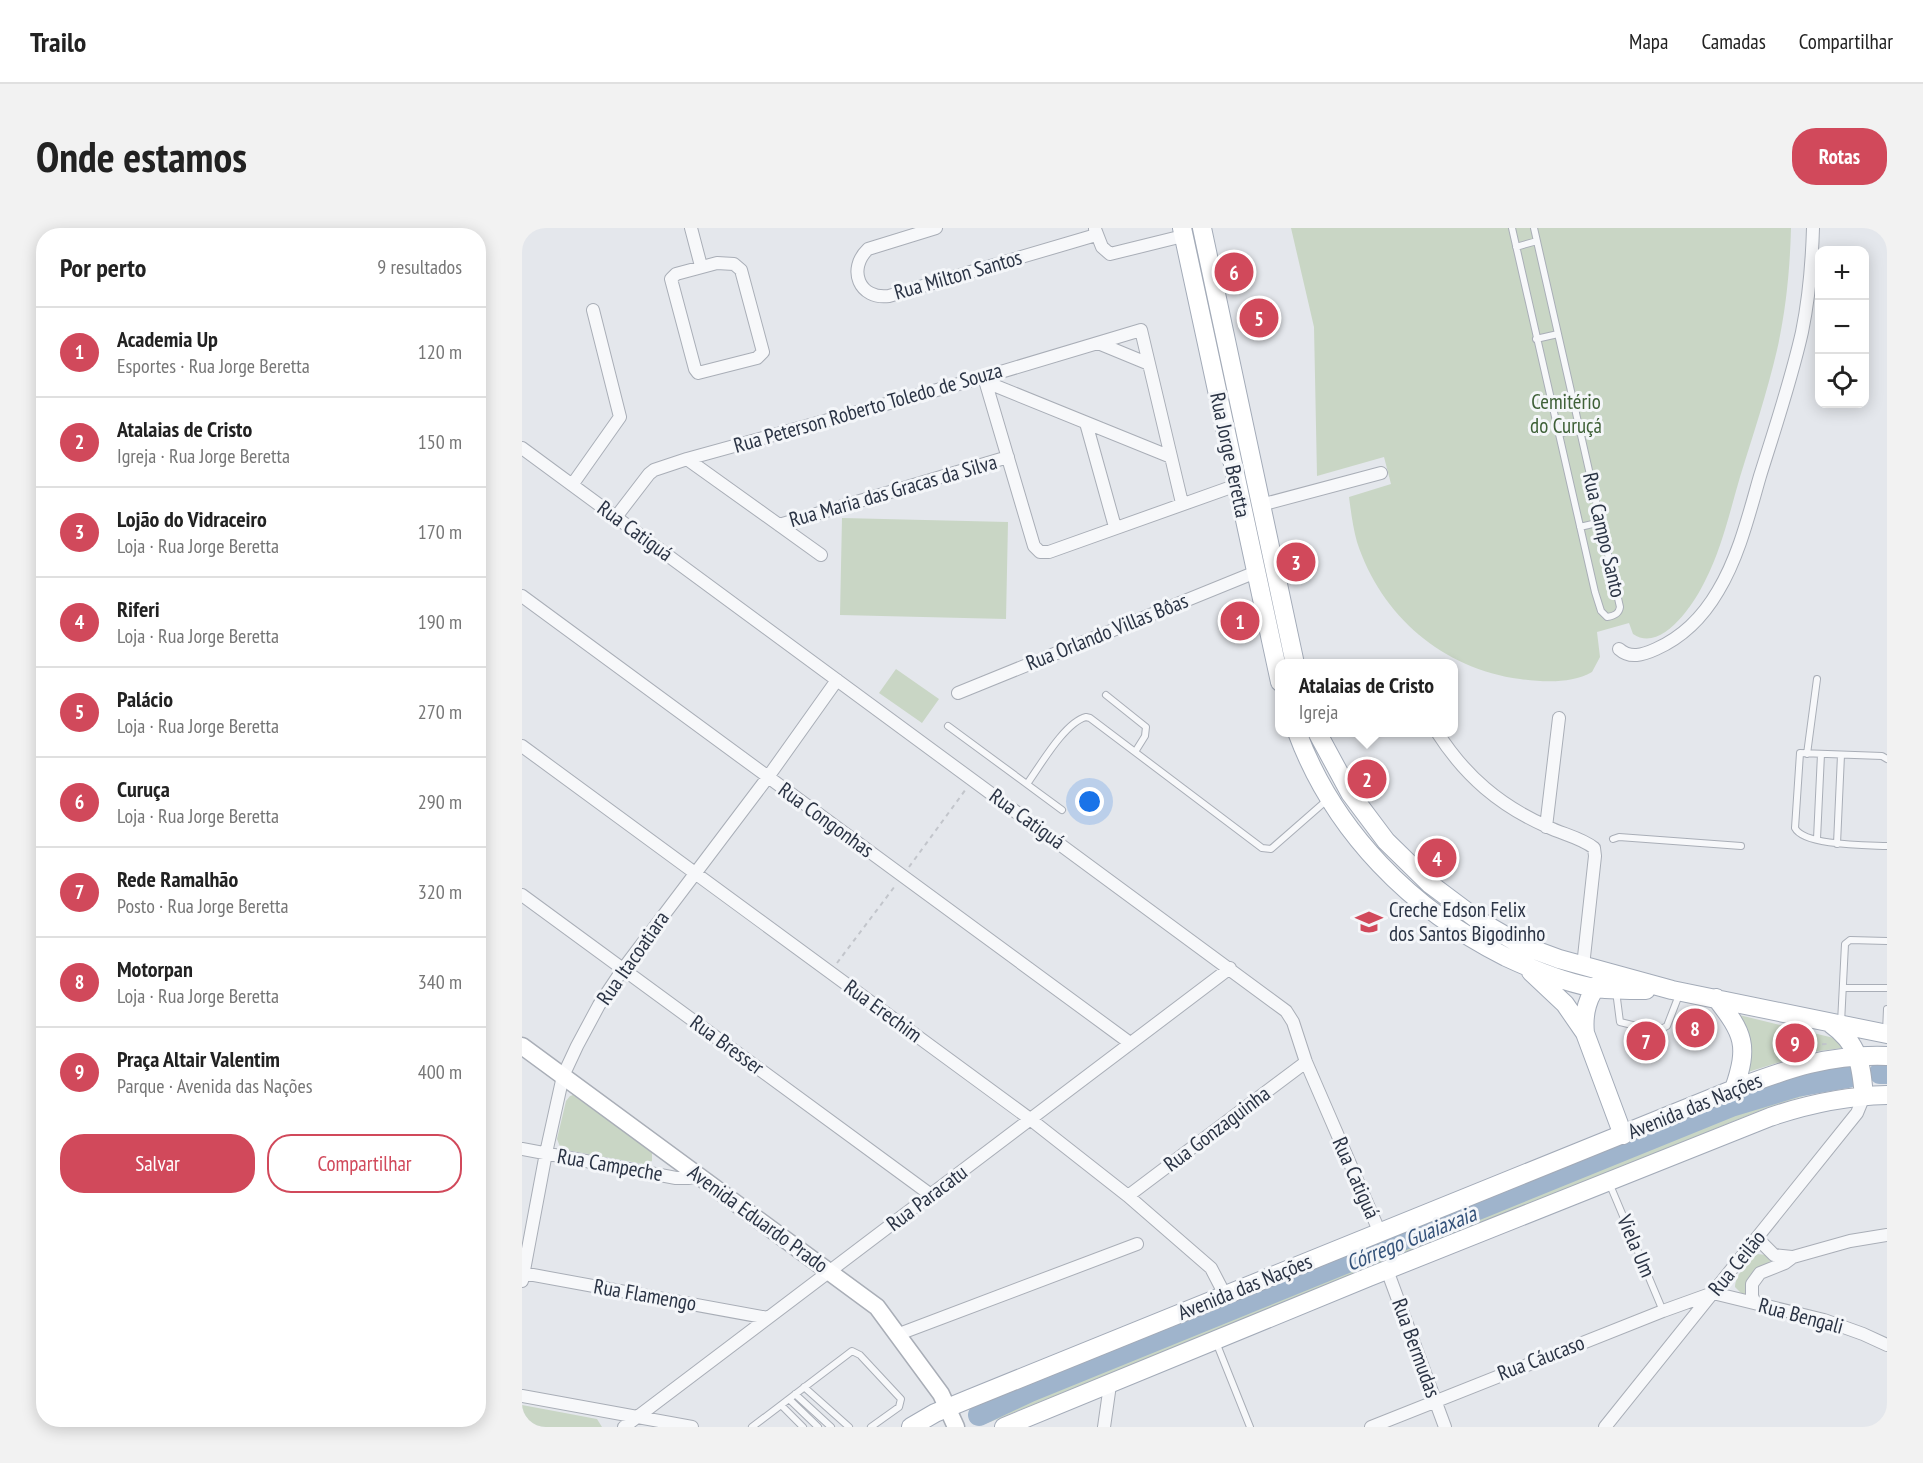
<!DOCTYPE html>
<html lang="pt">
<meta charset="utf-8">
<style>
body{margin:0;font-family:"PT Sans Narrow",sans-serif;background:#f2f2f2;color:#222}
.controls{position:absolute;right:18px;top:18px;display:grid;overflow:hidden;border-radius:12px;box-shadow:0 3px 15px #0003}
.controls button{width:54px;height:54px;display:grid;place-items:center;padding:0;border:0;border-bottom:2px solid #e0e0e0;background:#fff;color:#222;font:30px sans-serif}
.you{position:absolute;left:568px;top:574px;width:21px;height:21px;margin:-15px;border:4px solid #fff;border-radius:50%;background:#1a73e8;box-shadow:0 0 0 9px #1a73e833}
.badge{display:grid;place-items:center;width:39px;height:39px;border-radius:50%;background:#d1495b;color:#fff;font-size:20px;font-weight:700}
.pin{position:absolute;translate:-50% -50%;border:3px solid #fff;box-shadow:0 2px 6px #0006}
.popup{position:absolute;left:753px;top:431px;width:183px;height:78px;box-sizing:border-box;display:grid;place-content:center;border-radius:12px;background:#fff;filter:drop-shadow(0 2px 4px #0005);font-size:20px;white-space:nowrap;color:#767676}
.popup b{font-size:22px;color:#222}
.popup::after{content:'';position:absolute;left:50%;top:100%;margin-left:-12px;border:12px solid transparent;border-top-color:#fff}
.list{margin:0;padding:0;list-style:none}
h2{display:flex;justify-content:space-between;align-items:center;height:78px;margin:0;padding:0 24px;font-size:26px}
h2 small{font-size:20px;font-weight:400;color:#767676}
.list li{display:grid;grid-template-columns:39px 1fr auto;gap:18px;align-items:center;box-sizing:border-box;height:90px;padding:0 24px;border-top:2px solid #e0e0e0}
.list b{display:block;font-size:22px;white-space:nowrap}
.list p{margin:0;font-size:20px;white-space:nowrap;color:#767676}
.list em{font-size:20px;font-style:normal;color:#767676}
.actions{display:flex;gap:12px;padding:18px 24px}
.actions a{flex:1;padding:14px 0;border:2px solid #d1495b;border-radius:24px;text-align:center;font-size:21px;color:#d1495b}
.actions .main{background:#d1495b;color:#fff}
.icon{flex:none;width:33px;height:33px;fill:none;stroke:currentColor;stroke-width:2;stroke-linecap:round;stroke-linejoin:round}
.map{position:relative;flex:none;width:1365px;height:1199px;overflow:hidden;border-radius:24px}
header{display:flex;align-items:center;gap:36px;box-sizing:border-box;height:84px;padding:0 30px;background:#fff;border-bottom:2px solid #e0e0e0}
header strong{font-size:28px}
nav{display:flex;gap:33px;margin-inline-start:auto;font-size:21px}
.intro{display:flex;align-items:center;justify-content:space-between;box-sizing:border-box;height:144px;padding:0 36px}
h1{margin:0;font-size:42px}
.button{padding:15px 27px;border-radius:24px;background:#d1495b;color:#fff;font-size:21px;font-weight:700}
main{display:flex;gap:36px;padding:0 36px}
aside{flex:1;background:#fff;border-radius:24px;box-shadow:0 3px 15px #0003}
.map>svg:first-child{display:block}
.green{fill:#c9d6c5}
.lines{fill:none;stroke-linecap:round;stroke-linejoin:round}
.river{stroke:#9fb4cc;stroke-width:22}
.lane-casing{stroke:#a9aeb7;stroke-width:8}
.street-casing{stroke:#a9aeb7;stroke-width:14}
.secondary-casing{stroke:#a9aeb7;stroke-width:19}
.primary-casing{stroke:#a3abb8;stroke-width:20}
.path{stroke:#c2c5cb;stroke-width:2;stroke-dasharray:4.5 4.5;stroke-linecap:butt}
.lane{stroke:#f7f8fa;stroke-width:6}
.street{stroke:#f7f8fa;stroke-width:12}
.secondary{stroke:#fff;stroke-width:16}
.primary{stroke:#fff;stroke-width:18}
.labels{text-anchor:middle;stroke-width:6;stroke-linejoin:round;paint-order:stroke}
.street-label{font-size:21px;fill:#2b3445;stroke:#f4f6f9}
.park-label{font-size:21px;fill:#3f6138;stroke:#f4f6f9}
.poi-label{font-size:21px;fill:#2b3445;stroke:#f4f6f9;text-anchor:start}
.water-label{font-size:22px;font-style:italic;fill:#34527a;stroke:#f4f6f9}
</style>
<header>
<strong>Trailo</strong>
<nav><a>Mapa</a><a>Camadas</a><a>Compartilhar</a></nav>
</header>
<div class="intro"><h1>Onde estamos</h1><a class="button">Rotas</a></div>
<main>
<aside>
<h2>Por perto<small>9 resultados</small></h2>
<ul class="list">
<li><span class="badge">1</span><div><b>Academia Up</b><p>Esportes · Rua Jorge Beretta</p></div><em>120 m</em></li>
<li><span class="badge">2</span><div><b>Atalaias de Cristo</b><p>Igreja · Rua Jorge Beretta</p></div><em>150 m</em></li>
<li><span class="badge">3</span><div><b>Lojão do Vidraceiro</b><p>Loja · Rua Jorge Beretta</p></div><em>170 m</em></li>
<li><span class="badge">4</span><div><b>Riferi</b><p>Loja · Rua Jorge Beretta</p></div><em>190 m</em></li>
<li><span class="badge">5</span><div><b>Palácio</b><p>Loja · Rua Jorge Beretta</p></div><em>270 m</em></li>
<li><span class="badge">6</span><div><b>Curuça</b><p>Loja · Rua Jorge Beretta</p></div><em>290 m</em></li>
<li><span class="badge">7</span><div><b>Rede Ramalhão</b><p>Posto · Rua Jorge Beretta</p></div><em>320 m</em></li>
<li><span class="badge">8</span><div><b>Motorpan</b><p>Loja · Rua Jorge Beretta</p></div><em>340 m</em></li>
<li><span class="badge">9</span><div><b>Praça Altair Valentim</b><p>Parque · Avenida das Nações</p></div><em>400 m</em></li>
</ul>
<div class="actions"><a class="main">Salvar</a><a>Compartilhar</a></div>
</aside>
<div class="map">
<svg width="1365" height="1199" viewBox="0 0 1365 1199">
<rect width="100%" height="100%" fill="#e4e7ec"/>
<path class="green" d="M769,0H1269C1268,41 1264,82 1255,122C1245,165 1231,207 1218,249C1208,283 1200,320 1183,353C1173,374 1140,426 1111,406L1107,395L1075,404L1078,429L1070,444C1049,456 1021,454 998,451C921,441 859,388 835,314C831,300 829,284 827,269L869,256L862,229L795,248L792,99Z
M320,290L486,294L484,391L318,387Z
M374,441L417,471L400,495L357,465Z
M1213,786L1312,810L1317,813L1320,820L1290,824L1226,844Z
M1321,854L1317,861L1288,866L1244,880L846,1041L843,1032L1211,882L1276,862Z
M51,867L130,923V933L121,936L39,921L35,911L44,873L48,868Z
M1236,1026L1244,1027L1250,1032L1238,1040L1225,1067L1220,1066L1213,1059C1213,1048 1226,1031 1236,1026Z
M838,1034L841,1043L463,1196L461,1192L502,1171Z
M0,1177L75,1191L80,1199H0Z"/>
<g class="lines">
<path class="river" d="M1358,845H1365
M457,1187L508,1163L1209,878L1275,858L1326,849"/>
<defs>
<path id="lane" d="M990,0L1073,364L1079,383L1085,389C1092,388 1097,386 1098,379L1012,0
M994,19L1015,13
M1014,111L1036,106
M1037,206L1058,200
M1058,299L1079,294
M584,467L624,499L623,508L613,524
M426,498L540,582
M1285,526L1295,451
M1365,531L1360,528L1278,525L1273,600C1282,618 1346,617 1365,618
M505,556C518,538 543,494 564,489L568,490L740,620L749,621L805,572
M1091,611L1097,609L1219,618
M1295,611L1299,526
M1315,616L1319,527
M1321,760H1365
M1094,763L1098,794L1135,803L1145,798L1157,767
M1319,795L1323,716L1328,712L1365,713
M1364,804L1365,781
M1088,957L1141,1083
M694,1114L728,1199
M282,1159L327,1199
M273,1166L309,1199
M267,1171L296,1199
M259,1177L281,1199
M230,1199L330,1123L338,1127L379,1171L377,1179L349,1199"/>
<path id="street" d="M169,0L179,38
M414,0L346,21C325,41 337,72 367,68L574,7
M573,1L580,19L588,26L661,8
M195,35L212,36L219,42L241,124L235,130L176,145L173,141L149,51L154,46Z
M576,115L627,136
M462,149L512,318L518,324H527L715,257
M464,154L649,229
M564,195L593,299
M0,220L764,783L771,794L784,834L858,1005
M165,231L299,327
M50,257L98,189L71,82
M739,277L859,245
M94,289L127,246L132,242L165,231L462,149L619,102L660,275
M257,297L486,229
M0,368L608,815
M1097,421C1108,431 1121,427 1134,421C1161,409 1182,387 1196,363C1217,328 1227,286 1238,248C1253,200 1269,153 1280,104C1287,70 1290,34 1291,0
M436,465L734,344
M915,504C943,548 978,578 1026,599C1040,606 1060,610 1072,620L1073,628L1061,738
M0,518L508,891L606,968L689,1040L703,1067
M1024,599L1037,490
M0,667L409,967
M0,921L154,950H167L177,948
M606,968L784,834
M1235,1010L1252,1027L1270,1029
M865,1042L923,1199
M0,1045L246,1090
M0,1053L24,925L41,848L55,818L77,777L101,741L246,549L315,452
M1233,1075L1230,1068V1056L1238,1045L1263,1035L1271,1029L1328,1013L1365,1007
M377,1106L615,1016
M0,1168L170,1199
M102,1199L708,740
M582,1199L588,1157
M849,1199L1141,1083L1191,1065L1302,1092L1341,1106L1365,1117
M1083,1199L1335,885L1342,868"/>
<path id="secondary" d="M0,818L355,1079L419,1166L434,1199"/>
<path id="primary" d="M660,0L758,454
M680,0L773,436
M775,504C812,604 890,682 984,729C1012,742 1043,755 1074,760C1091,762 1108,762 1124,762
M795,504L828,565L864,613L908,656L956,692L982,707L999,717L1037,731L1150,762L1365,806
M1009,744L1043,776L1063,805L1101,907
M1194,770C1222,806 1227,817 1212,861
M1309,796C1337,816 1339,836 1342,868
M1063,805C1061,787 1065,766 1080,753
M389,1199L413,1185L447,1171L1212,861C1266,841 1306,826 1365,828
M482,1199L847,1049L1248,889C1286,876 1325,868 1365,867"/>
</defs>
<use href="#lane" class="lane-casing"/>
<use href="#street" class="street-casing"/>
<use href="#secondary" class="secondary-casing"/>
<use href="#primary" class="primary-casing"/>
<path class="path" d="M387,639L444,561
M315,735L373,658
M1258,828L1277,817L1306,816"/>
<use href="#lane" class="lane"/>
<use href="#street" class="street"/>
<use href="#secondary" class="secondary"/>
<use href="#primary" class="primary"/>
</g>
<defs>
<symbol id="school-bare" viewBox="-9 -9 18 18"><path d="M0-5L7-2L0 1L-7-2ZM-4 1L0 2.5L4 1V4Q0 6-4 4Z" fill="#d1495b" stroke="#f4f6f9" stroke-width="2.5" paint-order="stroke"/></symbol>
</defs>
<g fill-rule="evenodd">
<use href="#school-bare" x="828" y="675" width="38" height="38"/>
</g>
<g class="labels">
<g class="street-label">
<text transform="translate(436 47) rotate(-16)" y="7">Rua Milton Santos</text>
<text transform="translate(346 180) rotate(-16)" y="7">Rua Peterson Roberto Toledo de Souza</text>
<text transform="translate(708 227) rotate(78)" y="7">Rua Jorge Beretta</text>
<text transform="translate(371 263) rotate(-16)" y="7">Rua Maria das Gracas da Silva</text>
<text transform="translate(113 303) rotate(36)" y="7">Rua Catiguá</text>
<text transform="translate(1082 307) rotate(77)" y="7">Rua Campo Santo</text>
<text transform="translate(585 404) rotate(-22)" y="7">Rua Orlando Villas Bôas</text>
<text transform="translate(505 591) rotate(36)" y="7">Rua Catiguá</text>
<text transform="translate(304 592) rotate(36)" y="7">Rua Congonhas</text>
<text transform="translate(111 730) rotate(-55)" y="7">Rua Itacoatiara</text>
<text transform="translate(361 783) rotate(36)" y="7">Rua Erechim</text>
<text transform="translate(205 817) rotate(36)" y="7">Rua Bresser</text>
<text transform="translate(1173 878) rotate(-22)" y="7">Avenida das Nações</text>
<text transform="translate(695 901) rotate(-37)" y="7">Rua Gonzaguinha</text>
<text transform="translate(88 937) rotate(10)" y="7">Rua Campeche</text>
<text transform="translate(834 950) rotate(66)" y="7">Rua Catiguá</text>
<text transform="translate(405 970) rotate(-37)" y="7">Rua Paracatu</text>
<text transform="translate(236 991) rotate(36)" y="7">Avenida Eduardo Prado</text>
<text transform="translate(1114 1018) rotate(67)" y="7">Viela Um</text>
<text transform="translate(1215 1035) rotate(-51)" y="7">Rua Ceilão</text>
<text transform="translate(723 1059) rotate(-22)" y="7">Avenida das Nações</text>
<text transform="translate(123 1067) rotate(10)" y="7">Rua Flamengo</text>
<text transform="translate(1279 1088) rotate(15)" y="7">Rua Bengali</text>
<text transform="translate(894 1120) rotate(70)" y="7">Rua Bermudas</text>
<text transform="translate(1019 1130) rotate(-21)" y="7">Rua Cáucaso</text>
</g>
<g class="park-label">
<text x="1044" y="181">Cemitério<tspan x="1044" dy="24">do Curuçá</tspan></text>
</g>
<g class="poi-label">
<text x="867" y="689">Creche Edson Felix<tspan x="867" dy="24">dos Santos Bigodinho</tspan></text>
</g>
<g class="water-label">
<text transform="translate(889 1010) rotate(-22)" y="8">Córrego Guaiaxaia</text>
</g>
</g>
</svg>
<div class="controls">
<button>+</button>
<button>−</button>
<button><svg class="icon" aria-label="locate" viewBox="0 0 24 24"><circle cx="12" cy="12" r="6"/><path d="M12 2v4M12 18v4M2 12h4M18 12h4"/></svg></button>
</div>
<div class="you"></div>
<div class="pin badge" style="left:718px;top:393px">1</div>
<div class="pin badge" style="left:845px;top:551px">2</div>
<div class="popup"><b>Atalaias de Cristo</b>Igreja</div>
<div class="pin badge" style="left:774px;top:334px">3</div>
<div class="pin badge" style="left:915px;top:630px">4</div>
<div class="pin badge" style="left:737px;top:90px">5</div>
<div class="pin badge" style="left:712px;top:44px">6</div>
<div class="pin badge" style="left:1124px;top:813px">7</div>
<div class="pin badge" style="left:1173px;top:800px">8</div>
<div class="pin badge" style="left:1273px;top:815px">9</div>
</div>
</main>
